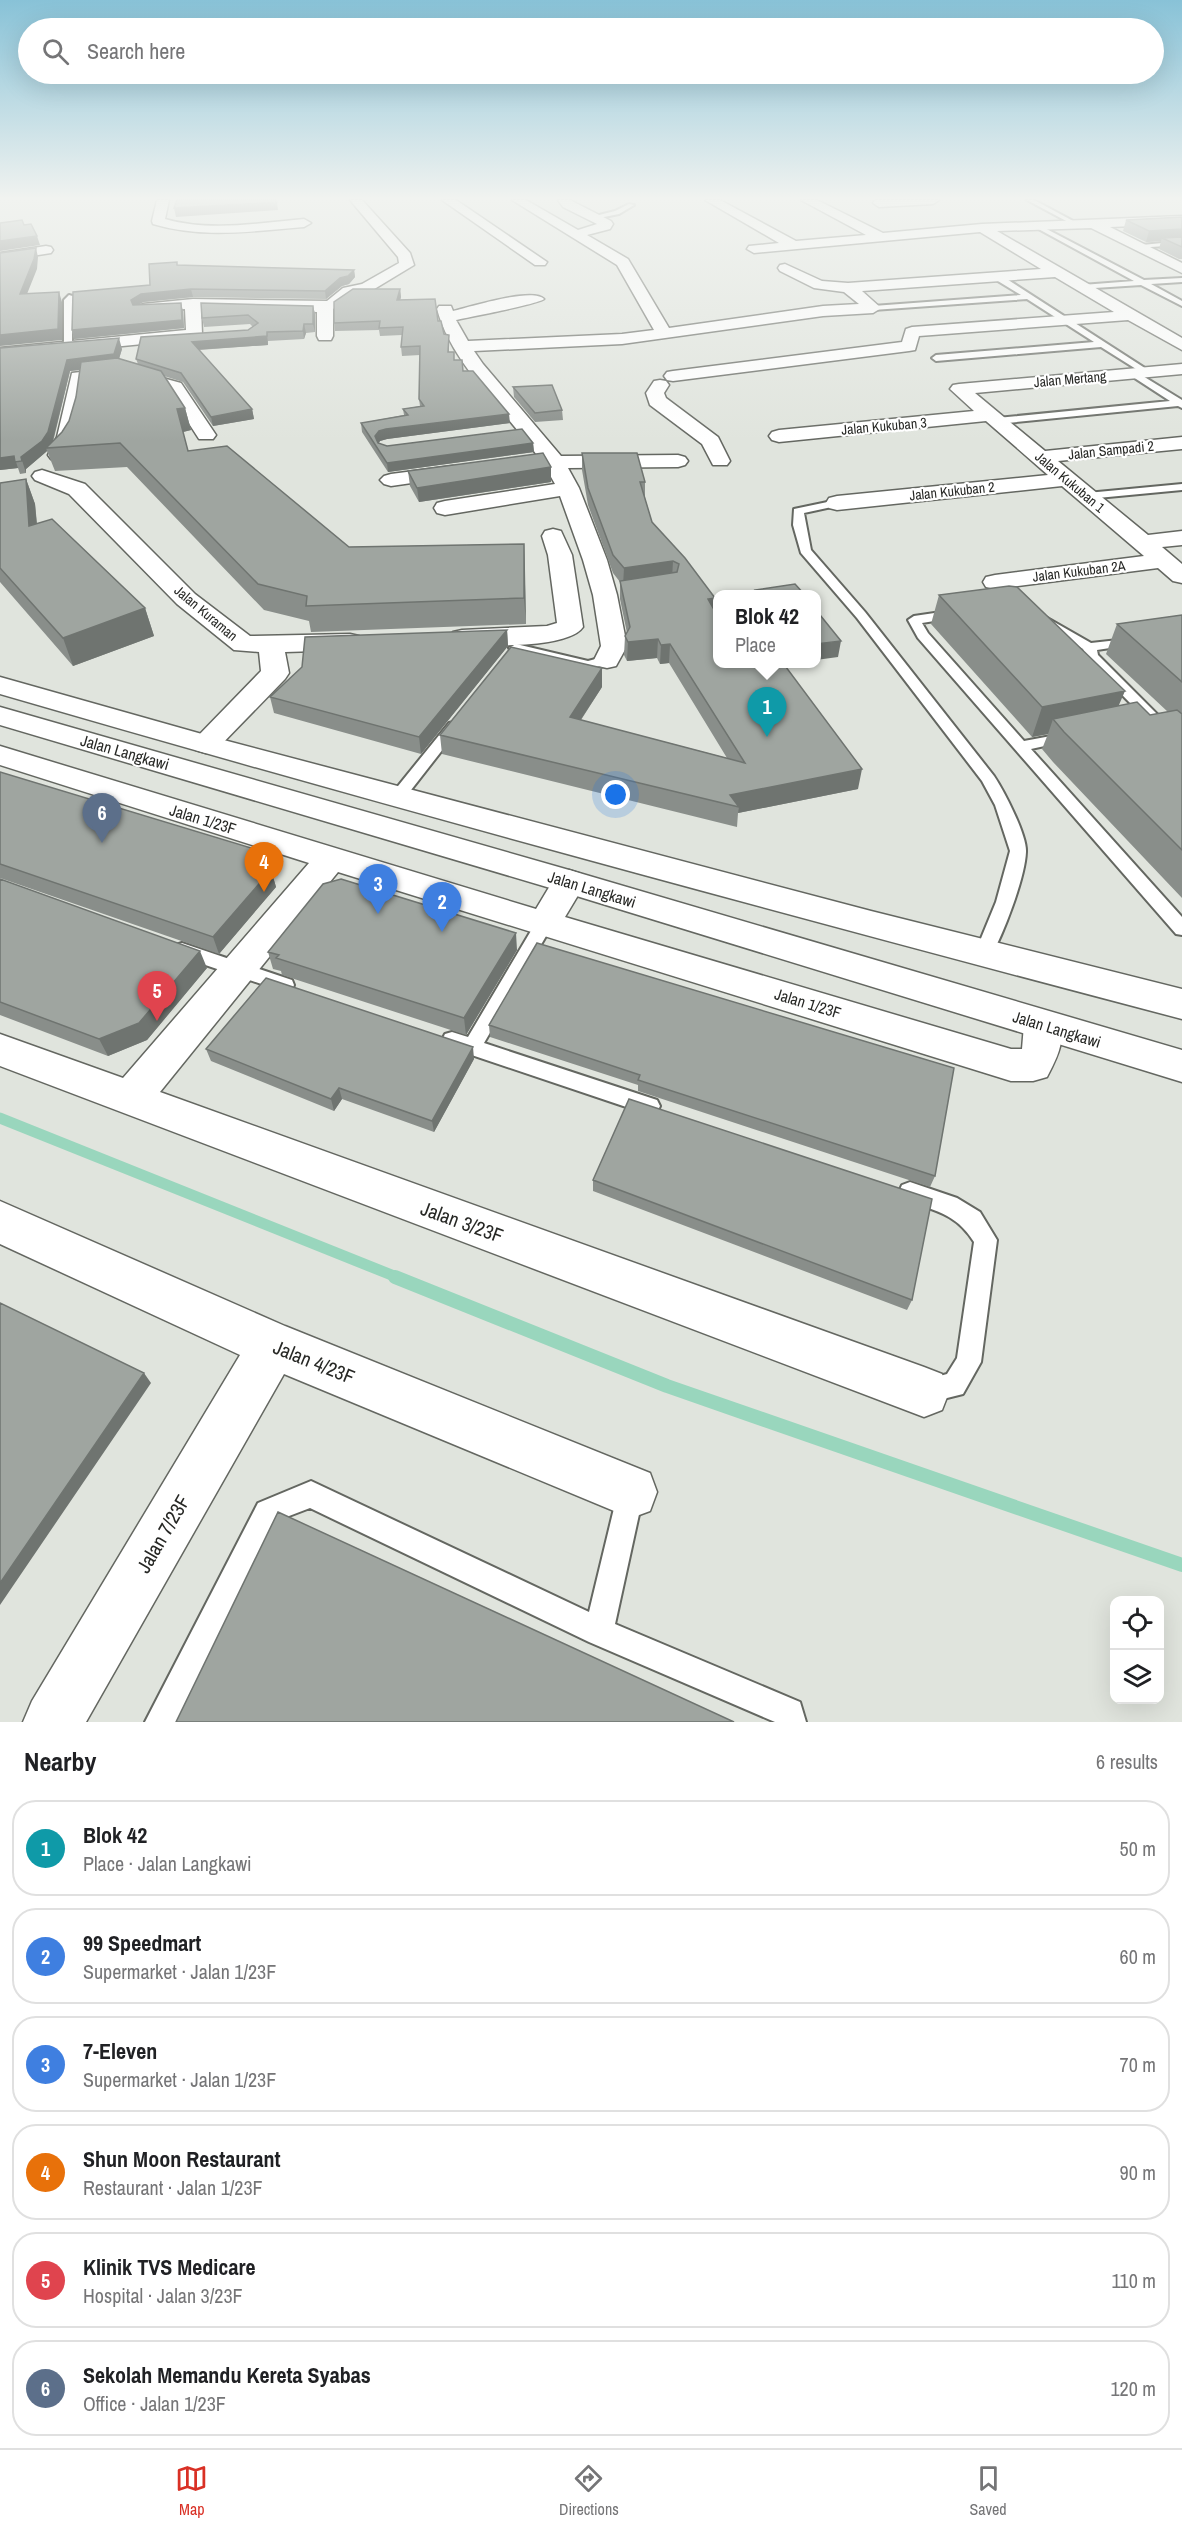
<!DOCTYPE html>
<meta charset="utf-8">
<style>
body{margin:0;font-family:"Archivo Narrow",sans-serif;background:#f6f6f6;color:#202124}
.controls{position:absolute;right:18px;bottom:18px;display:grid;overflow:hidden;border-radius:12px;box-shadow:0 6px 24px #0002}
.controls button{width:54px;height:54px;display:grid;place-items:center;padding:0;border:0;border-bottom:2px solid #e0e0e0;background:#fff;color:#202124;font:30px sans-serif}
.you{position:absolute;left:616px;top:795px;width:21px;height:21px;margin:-15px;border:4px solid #fff;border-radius:50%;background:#1a73e8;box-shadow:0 0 0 9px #1a73e833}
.badge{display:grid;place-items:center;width:39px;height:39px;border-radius:50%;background:#d93025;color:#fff;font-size:20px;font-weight:700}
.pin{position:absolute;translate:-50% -50px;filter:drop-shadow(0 2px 3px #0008)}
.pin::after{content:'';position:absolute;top:32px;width:21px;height:18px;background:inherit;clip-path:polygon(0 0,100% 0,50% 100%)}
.popup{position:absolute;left:713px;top:590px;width:108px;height:78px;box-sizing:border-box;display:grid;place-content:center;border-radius:12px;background:#fff;filter:drop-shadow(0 2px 4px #0005);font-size:20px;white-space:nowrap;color:#757577}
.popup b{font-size:22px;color:#202124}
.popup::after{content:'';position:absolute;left:50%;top:100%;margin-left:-12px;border:12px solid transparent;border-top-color:#fff}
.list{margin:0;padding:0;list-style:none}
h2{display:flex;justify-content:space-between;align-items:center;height:78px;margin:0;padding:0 24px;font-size:26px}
h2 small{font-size:20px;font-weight:400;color:#757577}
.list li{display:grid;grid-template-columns:39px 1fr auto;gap:18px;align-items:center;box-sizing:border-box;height:96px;margin:0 12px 12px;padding:0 12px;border:2px solid #e0e0e0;border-radius:24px}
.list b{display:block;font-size:22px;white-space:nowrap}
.list p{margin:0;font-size:20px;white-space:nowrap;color:#757577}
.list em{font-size:20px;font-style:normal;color:#757577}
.icon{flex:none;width:33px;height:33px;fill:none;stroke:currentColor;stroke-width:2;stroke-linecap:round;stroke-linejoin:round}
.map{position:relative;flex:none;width:1182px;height:1722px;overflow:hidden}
.search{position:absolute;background:#fff;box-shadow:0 6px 24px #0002;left:18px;right:18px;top:18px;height:66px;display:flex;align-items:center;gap:15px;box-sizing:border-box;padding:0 21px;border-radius:33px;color:#757577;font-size:22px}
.sheet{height:726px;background:#fff}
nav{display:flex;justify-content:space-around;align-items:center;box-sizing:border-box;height:84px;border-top:2px solid #e0e0e0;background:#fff;font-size:16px;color:#757577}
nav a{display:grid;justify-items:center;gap:3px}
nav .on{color:#d93025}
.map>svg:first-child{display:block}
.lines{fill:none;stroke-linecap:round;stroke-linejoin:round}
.stream-far1{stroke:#99d6bd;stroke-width:11}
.stream{stroke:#99d6bd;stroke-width:14}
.service-casing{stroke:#646761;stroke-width:4}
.minor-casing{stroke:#646761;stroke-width:3}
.tertiary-casing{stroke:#646761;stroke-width:3}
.service{fill:#fff;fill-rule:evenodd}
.minor{fill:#fff;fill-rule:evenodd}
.tertiary{fill:#fff;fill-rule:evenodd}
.wall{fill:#898e8a;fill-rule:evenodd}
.shaded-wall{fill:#6f7470}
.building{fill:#9fa5a0;stroke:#6f7470;stroke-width:1.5}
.labels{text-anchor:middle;stroke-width:4.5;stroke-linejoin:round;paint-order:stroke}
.far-street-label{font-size:14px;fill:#272825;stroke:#fff}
.street-label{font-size:16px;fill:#272825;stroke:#fff}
.near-street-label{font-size:20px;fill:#272825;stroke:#fff}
</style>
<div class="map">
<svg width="1182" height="1722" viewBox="0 0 1182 1722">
<rect width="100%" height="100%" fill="#e0e4dd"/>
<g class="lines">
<path class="stream-far1" d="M0,1118L399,1278"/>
<path class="stream" d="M395,1277L667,1386L1182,1565"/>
<defs>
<path id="service" d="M1027,200H1034L1075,222L1070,223Z
M629,204L634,205L619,214L594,219L591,217L615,211Z
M1033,224H1037L1144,280L1182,278V282L1151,284L1182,301V306L1141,285L1079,289L1078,287L1082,285L1134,281L1033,226Z
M1182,241V245L1135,248L1132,246Z
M993,274H999L1151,372L1144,374L1101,347L936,361L932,358L936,355L1094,342L1027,299L873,310L869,308L873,306L1021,295L993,278Z
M69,295L76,297L72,301V346L68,349L64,346V300Z
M1133,370L1182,400V408L1178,406L997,424L992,421L997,418L1170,401L1130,375V371Z
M1182,484V490L1087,499L1082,496L1087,493Z
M837,500L842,503L841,505L804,513L811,550L865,612L994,776C1004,791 1027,835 1026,852C1025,878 1003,935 990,958L984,960L978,958L975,953L996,902L1010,851L995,805L982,781L857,618L801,553L793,525L794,509Z
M955,610L959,611L961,614L959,617L922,623L928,633L1024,741L1067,733L1072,734L1074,737L1072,740L1031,749L1182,917V935L1176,934L918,638L908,620L914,616Z
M1042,615L1091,643L1136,638L1138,641L1136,644L1097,650L1098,655L1182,739V753L1177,751L1087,659L1083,649L1038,622L1036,619L1038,616Z
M516,644L588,661L607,656L614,660L612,663L588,669L511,651L509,648Z
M454,722L461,726L404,799H394L391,795L394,791L449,723Z
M544,918L550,919L553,924L484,1043L657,1100L660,1106L657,1112L650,1115L445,1046L442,1040L445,1034L452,1032L468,1037L538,919Z
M182,943L292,980L294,985L292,990L285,992L176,955L173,950L176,945Z
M910,1182L957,1198L980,1212L997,1240L981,1362L963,1394L927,1403L918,1400L915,1391L918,1382L947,1374L957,1358L974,1242C955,1212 934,1211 902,1199L899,1192L902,1185Z
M311,1481L589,1612L617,1496L621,1487L630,1483L639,1487L643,1496L615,1624L800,1702L806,1722H775L589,1642L310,1508L276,1521L176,1722H145L258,1503Z"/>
<path id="minor" d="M157,200H169L165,219C210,232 258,223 304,219L311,223L304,227C253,231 204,239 153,224L152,221Z
M350,200H362L410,253L414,265L371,291L353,295L333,309V336L331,340H319L317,336V312L201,309L202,334L194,339L0,358V348L186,330L185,309L137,312L135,309L143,304L193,299L327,301L343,288L362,284L399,263L398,257Z
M442,200H456L547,262L545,265H535Z
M512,200H526L578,230L597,224L563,207L558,200H570L611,221L613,224L610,229L587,235L628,259L669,328L823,306L859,304L844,292L814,288L780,271L778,268L780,265L785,264L822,281L848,283L1041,269L980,232L754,253L747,249L749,246L779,243L705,200H720L796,241L866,235L801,200H817L883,233L982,224L1182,216V224L1110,227L1182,263V273L1091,228L997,231L1182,338V350L1128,320L919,336L915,350L909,351L673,381L667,380L664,376L667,372L673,371L902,342L906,329L912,327L1114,312L1055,277L862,291L881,308L873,313L823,316L622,344L474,351L483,364L561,456L678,455L685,457L688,461L685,465L678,467L568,468L579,488L607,560L617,595L627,646L616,666L607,668L598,666L594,660L601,646L593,595L583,560L560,496L445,515L437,513L434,508L437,503L445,501L555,484C523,423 455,375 437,309L439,306H451L453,311C470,307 533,287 544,299C539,304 469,317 456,320L468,341L622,334L654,330L617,265Z
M875,200H939L933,204L879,207L873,203Z
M46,246L51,247L53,250L51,253L0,261V253Z
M1182,364V374L975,393L1045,451L1182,437V449L1058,461L1148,535L1182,531V545L1162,547L1182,564V583L1173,581L1158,568L995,589L986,587L983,582L986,577L995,575L1144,556L1062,486L837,510L829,508L826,503L829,498L837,496L1048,475L986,421L779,442L772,440L769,436L772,432L779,430L974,411L950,389L953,385L959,384Z
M122,367L181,383L216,435L213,439H199L168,391L124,377L86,381L77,437L65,459H51L48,455L57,437L72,373Z
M660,380L666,381L669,385L664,393L666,398L718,437L730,461L727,465H713L702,444L650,405L646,393L654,381Z
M453,466L460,468L463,472L460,476L391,486L384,484L380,480L384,476L391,474Z
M42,470L85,484L195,594L250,636L350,634L359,636L363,642L359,648L350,650L285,652L289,673L285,679L216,750L206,753L196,750L191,744L196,738L261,671L259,652L234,650L177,604L69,494L35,480L32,476L35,472Z
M553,529L561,531L572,555L583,627C568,649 488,645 462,646L453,644L449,638L453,632L462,630L547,626L557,623L548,555L542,536L545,531Z
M0,746L536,909L557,874L569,870L581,874L586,882L565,917L1011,1049H1022L1024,1025L1030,1014L1043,1010L1056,1014C1068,1037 1058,1056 1047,1077L1033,1081H1011L338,872L160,1092L924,1367L942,1374L949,1392L942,1410L924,1417L0,1066V1034L123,1078L309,863L0,765Z
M0,1201L285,1326L650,1473L657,1492L650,1511L631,1518L284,1374L86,1722H23L32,1701L240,1355L0,1244Z"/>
<path id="tertiary" d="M0,677L216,738L871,911L1182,989V1019C787,915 392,808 0,694Z
M0,707L569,870L1182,1050V1082L557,890L0,725Z"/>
</defs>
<use href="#service" class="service-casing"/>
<use href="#minor" class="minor-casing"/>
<use href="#tertiary" class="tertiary-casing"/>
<use href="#service" class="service"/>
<use href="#minor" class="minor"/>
<use href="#tertiary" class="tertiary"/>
</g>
<path class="wall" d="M1182,217V259H1179L1159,249L1161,241L1146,242L1123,231L1126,220Z
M178,265L354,270L355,277L349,284L342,286L326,299L193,297L143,302L138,305L183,311L184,328L74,339L72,330L150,285Z
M400,289L401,297L400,300L438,321L449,344V352L454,360L510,423L387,439L380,441L379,443L387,446L533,443L534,452L388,472L362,432L361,423L404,415L403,409L420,406L419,399L420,355L402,356L401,347L402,335L380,336L379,330L335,331L334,323Z
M313,306L315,314V332L306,333L304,339L268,341V345L199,350L252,409L254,419L213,426L183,382L164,376L185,408L191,430L183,432L188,451L349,547L524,544L526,624L311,632L309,621L264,610L127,467L55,471L47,451L26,469V473L20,474L18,468L0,470V348L122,349L119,359L138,364L136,359L248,330L253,327L250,324L204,327L202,318ZM80,370L76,397L69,421L62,432L53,442L70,371Z
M513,387L562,410L563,420L535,422L514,397Z
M582,453L645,482V498L652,522L715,598L714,609L717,663L858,789L738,813L737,827L442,754L440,735L602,687L581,720L727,758L669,663L660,664L657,658L627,661L624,655L625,636L627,633L620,599V582L613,573L588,505L582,470Z
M551,467V482L419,502L410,486L408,471Z
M26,479L35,504L37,523L145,608L154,636L73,666L0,582V483Z
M939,595L1118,706L1150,715L1168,712L1106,654L1117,624L1182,615V898L1053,762L1042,749L1048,734L1032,737L931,624Z
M507,630L508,646L421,754L274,713L270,697Z
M0,772L271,870L276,887L219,954L0,878Z
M0,879L207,968L147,1040L108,1056L0,1015Z
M537,943L935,1176L930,1187L638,1091V1085L490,1037L489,1025Z
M517,950L466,1035L282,975L281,971L273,969L268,952Z
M206,1049L474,1059L434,1132L342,1099L334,1111L211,1061Z
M593,1180L912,1300L907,1310L593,1191Z"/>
<path class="shaded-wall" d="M277,202L278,210L176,217L174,208Z
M1182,229V239L1162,238L1161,241L1146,242L1149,231Z
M37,236L40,245L0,251V241Z
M36,248L38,257L37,269L23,304L20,294Z
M354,270L355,277L349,284L342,286L326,299L325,291L340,278Z
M191,289L193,297L143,302L133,309L131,300L141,294Z
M400,289L401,297L398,308L397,300Z
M59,292L62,302V340L0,346V335Z
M181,303L183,311L184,328L74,339L72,330Z
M313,306L315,314V332L313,324Z
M304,324L306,333L304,339L303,331Z
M267,332L268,345L194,350L192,342Z
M119,338L122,349L117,365L70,371L52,444L46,448L47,451L46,452L26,469V473L21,457L67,360Z
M185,408L191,430L183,432L177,409Z
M252,409L254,419L213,426L211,417Z
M509,414L510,423L387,439L380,441L376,446L375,436L379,431L386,429Z
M533,443L534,452L388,472L387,463Z
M14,456L18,468L0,470V458Z
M551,467V482L419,502L417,488Z
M26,479L35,504L39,552L29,526Z
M524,544L525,569L526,624L524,598Z
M673,561L672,579L623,586L624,568Z
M715,598L713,616L708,599Z
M145,608L154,636L73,666L63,638Z
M507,630L508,646L421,754L419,737Z
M658,639L657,658L627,661L628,642Z
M841,641L838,657L816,660V644Z
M670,644L669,663L660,664L661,645Z
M602,668V687L570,736V717Z
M1125,691L1112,721L1053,719L1048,734L1032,737L1042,707Z
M862,769L858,789L738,813L739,807L730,795Z
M271,870L276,887L219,954L213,937Z
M516,933L517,950L466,1035L464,1018Z
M200,951L207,968L147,1040L108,1056L99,1039Z
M473,1047L474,1059L434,1132L432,1121Z
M339,1088L342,1099L334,1111L331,1099Z
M144,1373L151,1383L0,1605V1583Z"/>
<path class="building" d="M177,200H276L277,202L174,208Z
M1182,217V229L1149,231L1126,220Z
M22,220L24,225L31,224L37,236L0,241V223Z
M1182,237V247L1162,238Z
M36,248L34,259L20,294L59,292L58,329L0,335V253Z
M177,262V265L354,270L348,276L340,278L325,291L191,289L141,294L131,300L133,305L181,303L182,320L72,330L73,292L150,285L149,264Z
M353,289H400L397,300L435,299L438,321H441L444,334L449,335L448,352H454V360H462L463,371H473L509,414L386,429L379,431L375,436L378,443L387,446L522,429L533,443L387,463L361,423L408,415L403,409L424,406L419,399L420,346L401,347L403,327L379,328L380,321L334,323V302Z
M201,303L313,306V324H304L303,331L267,332V336L192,342L252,409L211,417L181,373L136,359L141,337L248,330L258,323L248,315L202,318Z
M119,338L114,354L67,360L48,432L42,441L21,457L22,461L15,462L14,456L0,458V348Z
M117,358L161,371L185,408L177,409L188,451L227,446L349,547L524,544V598L306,606L307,596L258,584L120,443L46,448L62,432L69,421L76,397L81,362Z
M552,385L562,410L535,413L513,387Z
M543,453L551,467L417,488L408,471Z
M582,453H637L645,482H640L652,522L685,558L715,598L708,599L717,615V663H783L862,769L730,795L739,807L440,735L511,647L602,668L570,717L745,763L670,644L661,645L658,639L628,642L625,636L630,627L620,581L677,572L679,564L673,561L624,568L613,555L588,488Z
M26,479L29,526L52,519L145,608L63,638L0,568V483Z
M795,584L804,594H758L755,590Z
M1009,586L1017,587L1125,691L1042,707L939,595Z
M816,610L841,641L816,644Z
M1182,615V682L1117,624Z
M507,630L419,737L270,697L302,667L305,637Z
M1137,702L1150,715L1177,710L1182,714V850L1064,732L1053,719Z
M0,772L261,851L271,870L213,937L0,864Z
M0,879L200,951L139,1023L99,1039L0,1002Z
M341,879L516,933L464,1018L276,958L279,955L268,952L323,884Z
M537,943L954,1068L935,1176L638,1080L640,1075L489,1025Z
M266,978L473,1047L432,1121L339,1088L331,1099L206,1049Z
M629,1099L932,1199L912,1300L593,1180Z
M0,1303L144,1373L0,1583Z
M278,1512L734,1722H176Z"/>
<linearGradient id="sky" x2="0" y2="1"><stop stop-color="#88c2d7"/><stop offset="0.45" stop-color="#f1f3f0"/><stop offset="1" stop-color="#f1f3f0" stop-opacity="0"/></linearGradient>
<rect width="1182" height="441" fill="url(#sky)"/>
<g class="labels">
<g class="far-street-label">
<text transform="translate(1070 379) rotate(-5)" y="5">Jalan Mertang</text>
<text transform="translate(884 426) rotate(-5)" y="5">Jalan Kukuban 3</text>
<text transform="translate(1111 450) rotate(-6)" y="5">Jalan Sampadi 2</text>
<text transform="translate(1070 482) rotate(40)" y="5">Jalan Kukuban 1</text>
<text transform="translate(952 491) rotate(-6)" y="5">Jalan Kukuban 2</text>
<text transform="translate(1079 571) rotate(-7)" y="5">Jalan Kukuban 2A</text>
<text transform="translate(206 613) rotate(40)" y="5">Jalan Kuraman</text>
</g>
<g class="street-label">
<text transform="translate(125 752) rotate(16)" y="6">Jalan Langkawi</text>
<text transform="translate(203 819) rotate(17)" y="6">Jalan 1/23F</text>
<text transform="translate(592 889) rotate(17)" y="6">Jalan Langkawi</text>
<text transform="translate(808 1003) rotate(17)" y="6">Jalan 1/23F</text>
<text transform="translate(1057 1029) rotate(17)" y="6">Jalan Langkawi</text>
</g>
<g class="near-street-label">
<text transform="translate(462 1222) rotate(20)" y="7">Jalan 3/23F</text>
<text transform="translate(314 1362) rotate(22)" y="7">Jalan 4/23F</text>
<text transform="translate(163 1534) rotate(-60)" y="7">Jalan 7/23F</text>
</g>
</g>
</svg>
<div class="controls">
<button><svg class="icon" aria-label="locate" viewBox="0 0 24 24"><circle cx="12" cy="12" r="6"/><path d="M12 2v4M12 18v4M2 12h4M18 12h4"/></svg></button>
<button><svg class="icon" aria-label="layers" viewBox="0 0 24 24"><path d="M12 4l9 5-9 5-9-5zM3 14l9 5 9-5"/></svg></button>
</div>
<div class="you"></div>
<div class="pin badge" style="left:767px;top:737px;background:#0f9aa8">1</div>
<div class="popup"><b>Blok 42</b>Place</div>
<div class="pin badge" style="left:442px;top:932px;background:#3f7fe0">2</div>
<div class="pin badge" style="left:378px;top:914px;background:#3f7fe0">3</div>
<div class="pin badge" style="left:264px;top:892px;background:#e8710a">4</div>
<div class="pin badge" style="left:157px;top:1021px;background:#e0444e">5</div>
<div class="pin badge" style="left:102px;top:843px;background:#5c6f8a">6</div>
<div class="search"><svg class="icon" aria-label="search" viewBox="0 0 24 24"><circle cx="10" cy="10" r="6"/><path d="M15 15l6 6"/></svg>Search here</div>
</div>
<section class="sheet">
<h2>Nearby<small>6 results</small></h2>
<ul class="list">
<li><span class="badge" style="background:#0f9aa8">1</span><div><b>Blok 42</b><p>Place · Jalan Langkawi</p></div><em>50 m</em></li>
<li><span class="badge" style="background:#3f7fe0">2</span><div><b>99 Speedmart</b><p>Supermarket · Jalan 1/23F</p></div><em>60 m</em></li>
<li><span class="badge" style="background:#3f7fe0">3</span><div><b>7-Eleven</b><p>Supermarket · Jalan 1/23F</p></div><em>70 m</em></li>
<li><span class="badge" style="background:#e8710a">4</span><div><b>Shun Moon Restaurant</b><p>Restaurant · Jalan 1/23F</p></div><em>90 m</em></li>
<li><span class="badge" style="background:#e0444e">5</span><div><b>Klinik TVS Medicare</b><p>Hospital · Jalan 3/23F</p></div><em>110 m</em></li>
<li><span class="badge" style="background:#5c6f8a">6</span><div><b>Sekolah Memandu Kereta Syabas</b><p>Office · Jalan 1/23F</p></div><em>120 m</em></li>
</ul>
</section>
<nav>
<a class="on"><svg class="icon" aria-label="map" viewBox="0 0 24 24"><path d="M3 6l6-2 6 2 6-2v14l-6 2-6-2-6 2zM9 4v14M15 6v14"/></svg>Map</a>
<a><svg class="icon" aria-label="directions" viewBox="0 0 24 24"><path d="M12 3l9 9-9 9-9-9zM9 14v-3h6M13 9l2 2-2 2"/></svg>Directions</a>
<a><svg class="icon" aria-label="saved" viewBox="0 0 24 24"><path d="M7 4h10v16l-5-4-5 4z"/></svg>Saved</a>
</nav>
